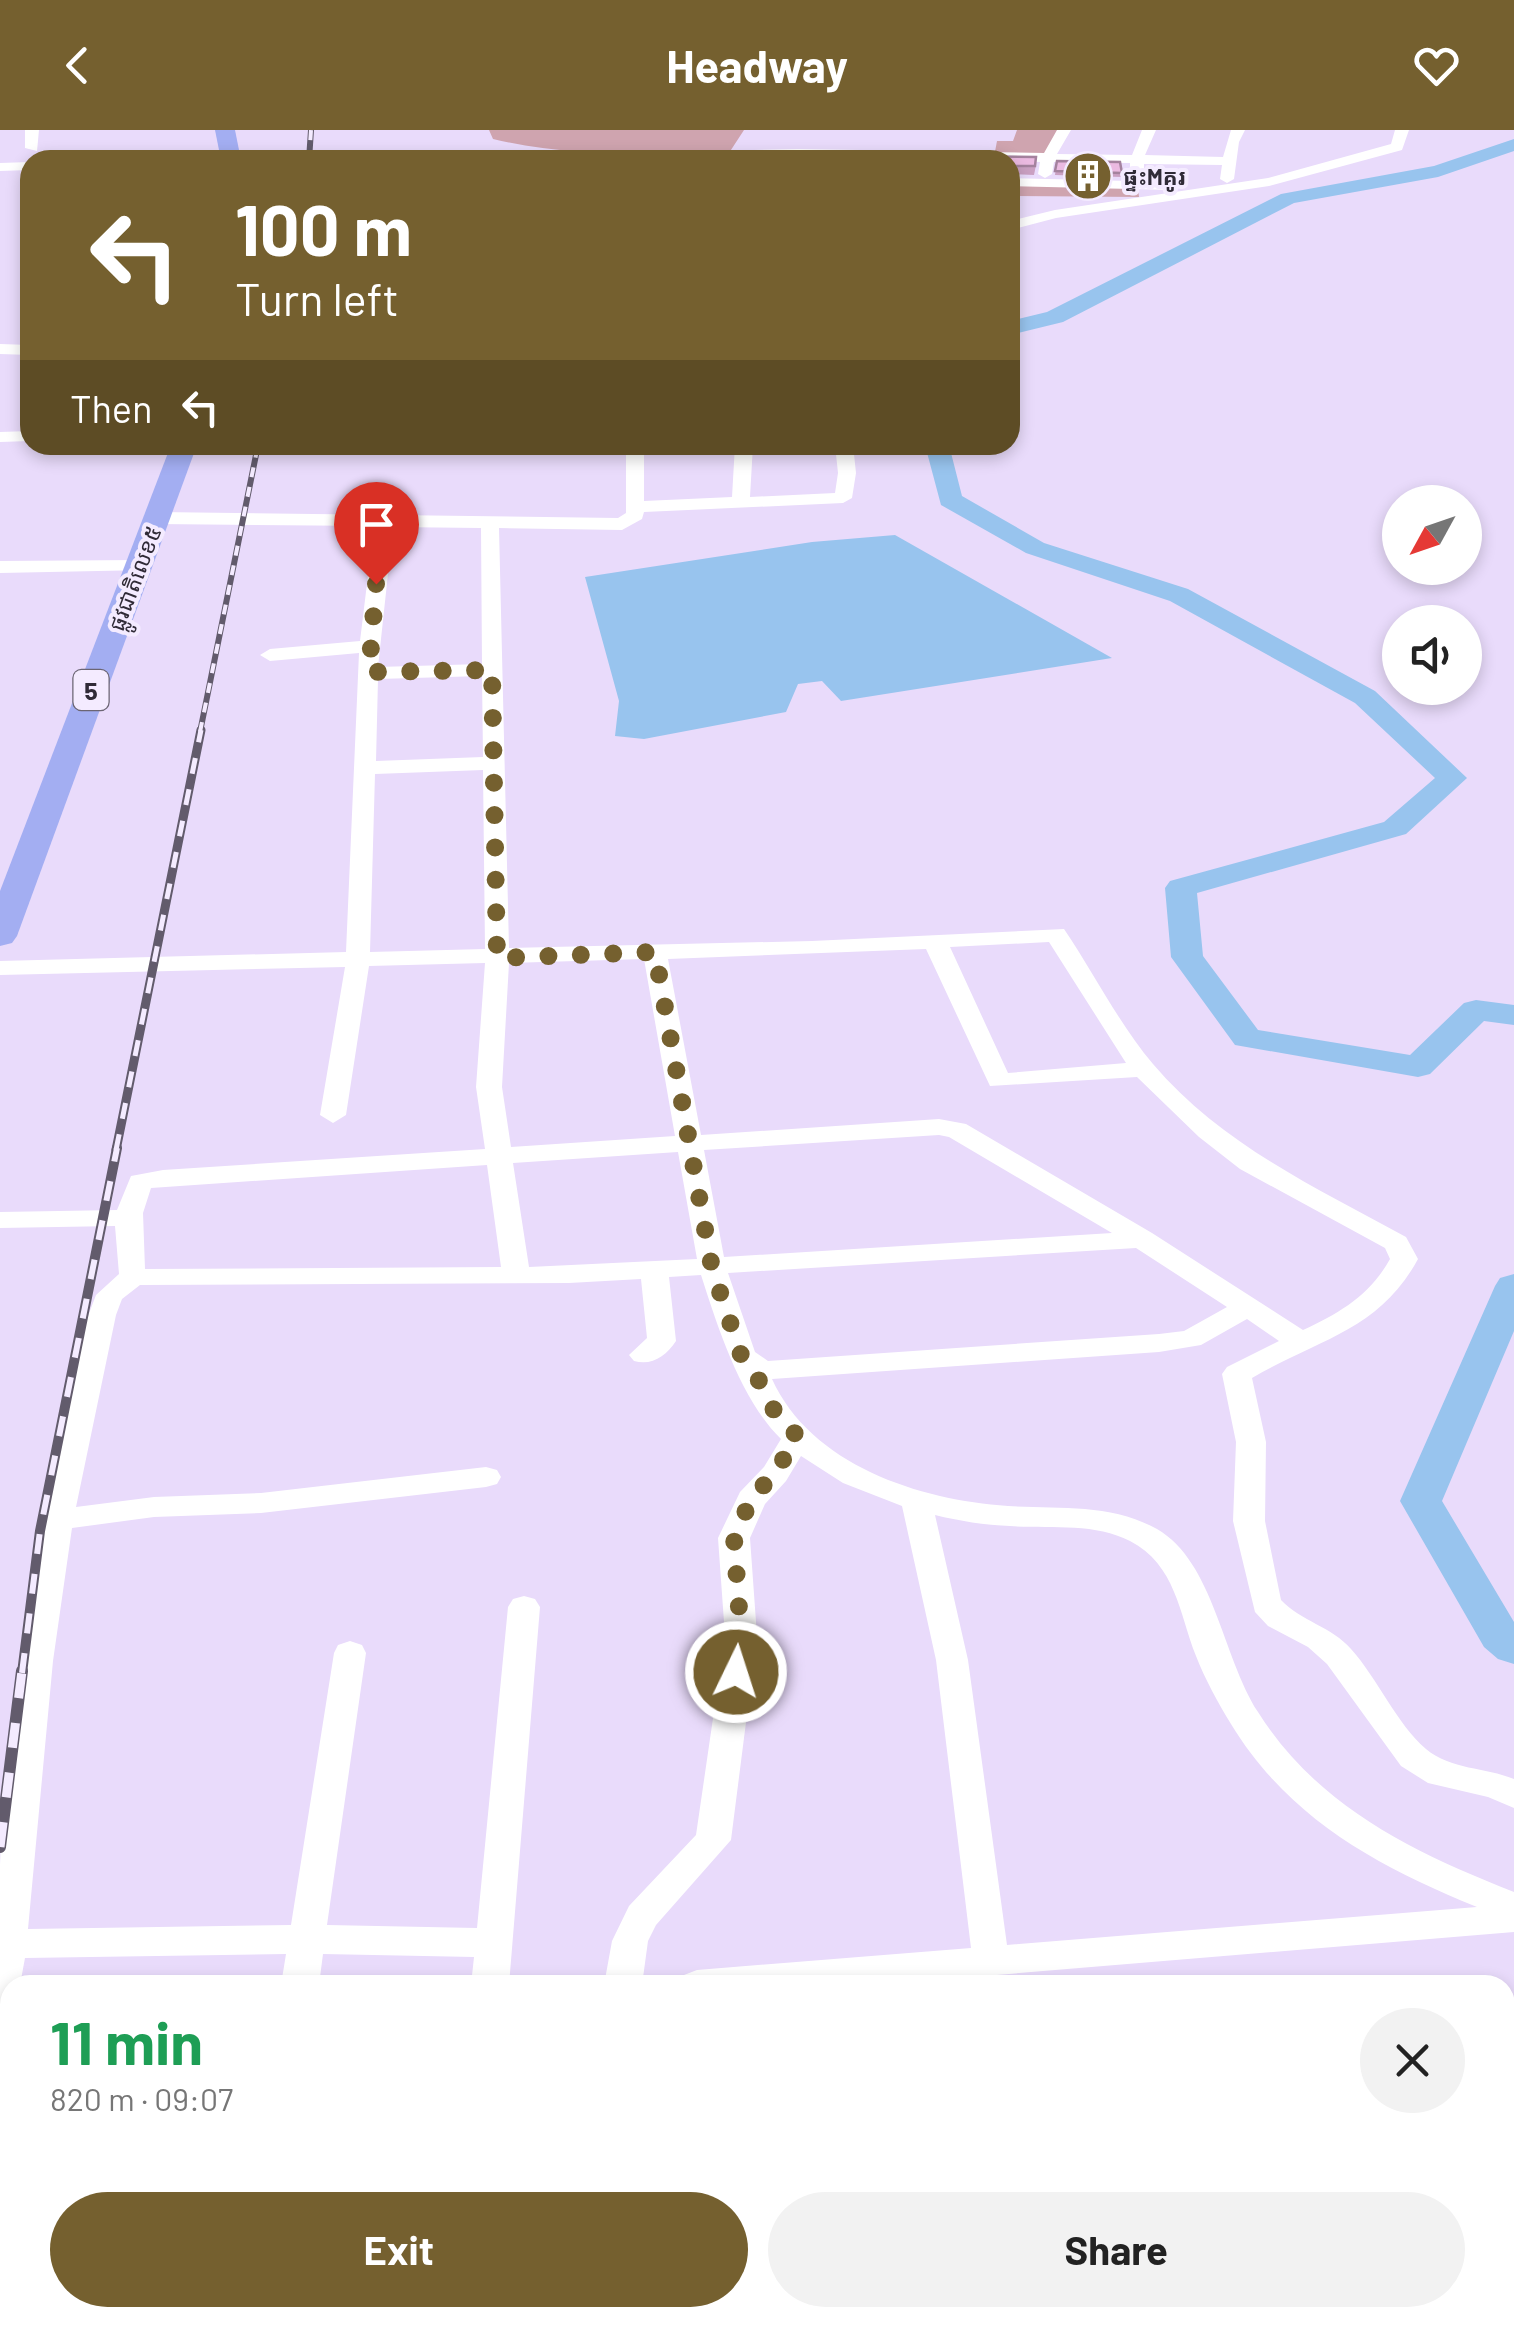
<!DOCTYPE html>
<html lang="en">
<head>
<meta charset="utf-8">
<style>
	body { margin:0; font-family:Barlow,"Noto Sans Khmer",sans-serif; background:#f2f2f2; color:#222; height:100vh; display:flex; flex-direction:column; font-size:38px; white-space:nowrap }
	* { box-sizing:border-box; margin:0 }
	p { font-size:32px; color:#767676 }
	.icon { flex:none; width:55px; height:55px; fill:none; stroke:currentColor; stroke-width:2; stroke-linecap:round; stroke-linejoin:round }
	.map { position:relative; flex:1; overflow:hidden }
	.drawer { position:absolute; left:0px; top:1845px; width:1515px; height:352px; display:flex; flex-direction:column; background:#fff; border-radius:30px 30px 0 0; box-shadow:0 5px 15px #0003 }
	.drawer>* { flex:none }
	.hud { position:absolute; left:20px; top:20px; width:1000px; height:305px; border-radius:30px; box-shadow:0 5px 15px #0003; background:#75602f; color:#fff; overflow:hidden }
	.needle { width:65px; rotate:230deg }
	.tools { position:absolute; left:1382px; top:355px; display:grid; gap:20px }
	.tools a { display:grid; place-items:center; width:100px; height:100px; border-radius:50%; background:#fff; box-shadow:0 5px 15px #0003; font-size:50px }
	.pin { position:absolute; display:grid; place-items:center; width:85px; height:85px; color:#fff; margin:-102px -42px; border-radius:50% 50% 50% 0; rotate:-45deg; box-shadow:0 0 10px #0007 }
	.pin .icon { rotate:45deg }
	.me { position:absolute; width:110px; margin:-55px; rotate:4deg; stroke-linejoin:round; filter:drop-shadow(0 0 8px #0008) }
	.turn { display:flex; align-items:center; gap:35px; height:210px; padding:0 50px; font-size:45px }
	.turn .icon { width:130px; height:130px; stroke-width:2.5 }
	.turn b { display:block; font-size:70px; line-height:85px }
	.then { display:flex; align-items:center; height:95px; padding:0 50px; background:#0003; gap:20px; font-size:38px }
	.round { display:grid; place-items:center; flex:none; width:105px; height:105px; border-radius:52px; background:#f2f2f2 }
	.summary { display:flex; align-items:center; justify-content:space-between; height:170px; padding:0 50px }
	h1 { font-size:60px; font-weight:700; line-height:75px; color:#1e9e55 }
	.cta { display:flex; gap:20px; margin-top:auto; padding:20px 50px }
	.cta a { flex:1; height:115px; border-radius:60px; background:#75602f; color:#fff; font-size:40px; font-weight:700; line-height:115px; text-align:center }
	.cta a+a { background:#f2f2f2; color:#222 }
	header { display:flex; justify-content:space-between; align-items:center; height:130px; padding:0 50px; background:#75602f; color:#fff; font-size:45px; font-weight:700 }
	.map>svg:first-child { display:block }
	.green { fill:#cfa4af }
	.water { fill:#98c4ee }
	.lines { fill:none; stroke-linecap:round; stroke-linejoin:round }
	.river { fill:#98c4ee; fill-rule:evenodd }
	.minor { fill:#fff; fill-rule:evenodd }
	.highway { fill:#a3aef2; fill-rule:evenodd }
	.rail-far3-casing { stroke:#625b6c; stroke-width:6 }
	.rail-far2-casing { stroke:#625b6c; stroke-width:9 }
	.rail-far1-casing { stroke:#625b6c; stroke-width:10 }
	.rail-casing { stroke:#625b6c; stroke-width:12 }
	.rail-far3 { stroke:#f4ebff; stroke-width:4; stroke-dasharray:10; stroke-linecap:butt }
	.rail-far2 { stroke:#f4ebff; stroke-width:5; stroke-dasharray:16; stroke-linecap:butt }
	.rail-far1 { stroke:#f4ebff; stroke-width:6; stroke-dasharray:20; stroke-linecap:butt }
	.rail { stroke:#f4ebff; stroke-width:9; stroke-dasharray:25; stroke-linecap:butt }
	.wall { fill:#caa0c2 }
	.building { fill:#ebbae1; stroke:#a4829e; stroke-width:2.5 }
	.route { stroke:#75602f; stroke-width:18; stroke-dasharray:0 32.4 }
	.labels { text-anchor:middle; dominant-baseline:central; stroke-width:8; stroke-linejoin:round; paint-order:stroke }
	.far-poi-label { font-size:22px; font-weight:bold; fill:#302b37; stroke:#f4ebff; text-anchor:start }
	.far-street-label { font-size:22px; fill:#302b37; stroke:#f4ebff }
	.shield { fill:#f4ebff; stroke:#6b6573; stroke-width:2.5 }
	.shield-label { font-size:25px; font-weight:bold; fill:#302b37 }
</style>
</head>
<body>
<header><svg class="icon" aria-label="back" viewBox="0 0 24 24"><path d="M15 5l-7 7 7 7"/></svg>Headway<svg class="icon" aria-label="heart" viewBox="0 0 24 24"><path d="M12 20l-8-8c-3-5 5-10 8-4 3-6 11-1 8 4z"/></svg></header>
<div class="map">
<svg width="1514" height="2197" viewBox="0 0 1514 2197">
	<rect width="100%" height="100%" fill="#e9dbfb"/>
	<g class="green">
		<path d="M 489,0 L 744,0 L 729,23 C 649,23 571,28 493,9 Z"/>
		<path d="M 1017,0 L 1059,0 L 1045,27 L 994,27 L 997,11 L 1013,11 Z"/>
		<path d="M 1010,55 L 1138,58 L 1139,67 L 1010,66 Z"/>
	</g>
	<path class="water" d="M 895,405 L 1112,528 L 841,571 L 822,551 L 798,554 L 786,582 L 644,609 L 615,606 L 619,571 L 585,447 L 812,412 Z"/>
	<g class="lines">
		<g class="river">
			<path d="M 1514,9 L 1514,21 L 1438,47 L 1294,73 L 1063,192 L 1010,205 L 1010,191 L 1047,182 L 1281,64 L 1434,36 Z"/>
			<path d="M 925,315 L 949,315 L 962,366 L 1044,413 L 1188,459 L 1375,561 L 1467,648 L 1406,704 L 1197,763 L 1203,826 L 1258,900 L 1410,925 L 1464,873 L 1476,870 L 1514,875 L 1514,895 L 1484,891 L 1430,944 L 1418,947 L 1235,915 L 1171,827 L 1165,758 L 1170,751 L 1384,692 L 1435,648 L 1355,573 L 1170,471 L 1026,423 L 941,375 Z"/>
			<path d="M 1514,1144 L 1514,1201 L 1442,1371 L 1514,1492 L 1514,1534 L 1498,1529 L 1484,1517 L 1400,1371 L 1495,1156 L 1500,1148 Z"/>
		</g>
		<g class="minor">
			<path d="M 25,0 L 39,0 L 37,21 L 25,18 Z"/>
			<path d="M 1057,0 L 1071,0 L 1057,24 L 1132,25 L 1142,0 L 1156,0 L 1145,25 L 1223,27 L 1231,0 L 1245,0 L 1239,12 L 1234,49 L 1227,53 L 1220,49 L 1222,35 L 1144,34 L 1144,44 L 1137,48 L 1130,44 L 1130,33 L 1054,32 L 1052,44 L 1045,48 L 1038,44 L 1040,32 L 1010,30 L 495,30 L 502,26 L 798,19 L 1044,23 Z"/>
			<path d="M 1395,0 L 1409,0 L 1402,20 L 1269,56 L 1056,88 L 1010,100 L 1010,91 L 1055,80 L 1268,48 L 1391,14 Z"/>
			<path d="M 230,23 L 237,27 L 235,30 L 159,30 L 166,26 Z"/>
			<path d="M 30,32 L 30,40 L 0,41 L 0,33 Z"/>
			<path d="M 1010,48 L 1173,52 L 1180,56 L 1173,60 L 1010,56 Z"/>
			<path d="M 0,214 L 30,215 L 30,225 L 0,224 Z"/>
			<path d="M 30,301 L 30,311 L 0,312 L 0,302 Z"/>
			<path d="M 626,315 L 644,315 L 644,371 L 732,367 L 735,315 L 753,315 L 750,367 L 835,363 L 838,343 L 835,315 L 853,315 L 856,343 L 852,368 L 843,373 L 644,382 L 642,389 L 622,400 L 499,398 L 509,818 L 812,811 L 1064,799 C 1094,843 1119,894 1153,934 C 1221,1014 1316,1058 1406,1107 L 1418,1129 C 1379,1201 1318,1209 1252,1248 L 1266,1312 L 1265,1391 L 1281,1470 C 1301,1491 1332,1497 1351,1519 C 1378,1549 1396,1593 1426,1619 C 1451,1640 1485,1637 1514,1649 L 1514,1678 L 1488,1667 L 1428,1653 L 1401,1636 L 1327,1534 L 1308,1517 L 1268,1496 L 1255,1482 L 1233,1391 L 1236,1312 L 1222,1244 L 1227,1237 L 1279,1211 L 1247,1189 L 1201,1215 L 1159,1222 L 772,1249 C 811,1335 919,1370 1008,1376 C 1058,1379 1111,1373 1157,1399 C 1214,1432 1222,1526 1258,1582 C 1318,1677 1413,1722 1514,1762 L 1514,1802 L 875,1855 L 678,1855 L 684,1845 L 697,1840 L 971,1818 L 936,1530 L 902,1376 L 843,1353 L 801,1326 L 786,1351 L 765,1374 L 750,1408 L 757,1506 L 731,1710 L 656,1795 L 648,1811 L 642,1855 L 604,1855 L 612,1811 L 629,1776 L 696,1705 L 725,1506 L 718,1408 L 740,1362 L 764,1337 L 781,1309 C 741,1270 718,1198 701,1145 L 669,1147 L 676,1211 C 666,1226 652,1236 634,1231 L 629,1225 L 647,1208 L 641,1149 L 569,1153 L 140,1155 L 122,1169 L 116,1185 L 76,1377 L 154,1367 L 261,1363 L 486,1337 L 497,1340 L 501,1347 L 497,1354 L 486,1357 L 261,1383 L 154,1387 L 72,1398 L 53,1531 L 28,1799 L 291,1795 L 334,1523 L 338,1515 L 350,1511 L 362,1515 L 366,1523 L 327,1795 L 477,1798 L 508,1477 L 513,1469 L 524,1466 L 535,1469 L 540,1477 L 509,1855 L 471,1855 L 474,1827 L 323,1824 L 319,1855 L 281,1855 L 286,1824 L 25,1828 L 20,1855 L 10,1855 L 10,1877 L 0,1880 C 0,1832 0,1783 0,1735 C 7,1552 44,1372 85,1194 L 96,1165 L 119,1144 L 115,1096 L 0,1098 L 0,1082 L 117,1080 L 131,1046 L 163,1040 L 485,1019 L 476,957 L 485,833 L 369,836 L 346,985 L 333,993 L 320,985 L 345,837 L 0,845 L 0,831 L 346,822 L 359,523 L 270,531 L 260,525 L 270,519 L 360,511 L 374,396 L 157,394 L 148,388 L 157,382 L 618,388 L 626,383 ZM 393,397 L 481,398 L 482,534 L 378,537 ZM 482,546 L 483,627 L 376,631 L 378,549 ZM 483,640 L 485,819 L 370,822 L 375,644 ZM 1049,812 L 1126,933 L 1008,943 L 950,817 ZM 926,819 L 990,956 L 1137,947 L 1199,1007 L 1240,1039 L 1385,1118 L 1390,1129 C 1370,1165 1340,1183 1303,1200 L 1152,1103 L 966,994 L 939,989 L 701,1005 L 668,829 ZM 644,829 L 675,1006 L 511,1017 L 502,957 L 509,833 ZM 939,1005 L 949,1007 L 1112,1103 L 724,1127 L 704,1020 ZM 678,1022 L 697,1129 L 529,1137 L 513,1033 ZM 487,1035 L 501,1137 L 145,1139 L 143,1083 L 151,1058 ZM 1136,1118 L 1227,1177 L 1184,1201 L 1159,1204 L 768,1231 L 755,1222 L 728,1143 ZM 935,1385 C 959,1391 985,1395 1010,1396 C 1050,1399 1094,1392 1130,1411 C 1176,1435 1179,1483 1196,1526 C 1205,1549 1218,1573 1231,1594 C 1289,1689 1377,1736 1477,1777 L 1007,1815 L 968,1530 Z"/>
			<path d="M 140,430 L 147,432 L 147,440 L 0,443 L 0,431 Z"/>
			<path d="M 231,2188 L 272,2188 L 270,2197 L 228,2197 Z"/>
			<path d="M 439,2188 L 479,2188 L 479,2197 L 437,2197 Z"/>
			<path d="M 567,2188 L 607,2188 L 608,2197 L 566,2197 Z"/>
		</g>
		<g class="highway">
			<path d="M 215,0 L 235,0 L 241,30 L 221,30 Z"/>
			<path d="M 171,315 L 197,315 L 17,806 L 12,813 L 0,816 L 0,761 Z"/>
		</g>
		<g class="rail-far3-casing">
			<g id="rail-far3">
				<path d="M 309,30 L 311,0"/>
				<path d="M 200,602 L 258,315"/>
			</g>
		</g>
		<g class="rail-far2-casing">
			<path id="rail-far2" d="M 116,1020 L 201,600"/>
		</g>
		<g class="rail-far1-casing">
			<path id="rail-far1" d="M 22,1543 L 40,1401 L 117,1018"/>
		</g>
		<g class="rail-casing">
			<path id="rail" d="M 0,1717 L 22,1541"/>
		</g>
		<use href="#rail-far3" class="rail-far3"/>
		<use href="#rail-far2" class="rail-far2"/>
		<use href="#rail-far1" class="rail-far1"/>
		<use href="#rail" class="rail"/>
	</g>
	<g class="wall">
		<path d="M 1010,30 L 1036,35 L 1034,45 L 1010,44 Z"/>
		<path d="M 1057,31 L 1122,43 L 1122,47 L 1055,45 Z"/>
	</g>
	<g class="building">
		<path d="M 863,25 L 1036,27 L 1035,36 L 1010,36 L 1010,30 L 862,30 Z"/>
		<path d="M 1057,31 L 1120,32 L 1122,43 L 1055,41 Z"/>
	</g>
	<g class="lines">
		<path class="route" d="M 376,454 L 369,542 L 492,540 L 497,828 L 655,822 L 712,1138 L 741,1225 L 752,1237 L 779,1290 L 798,1306 L 774,1344 L 751,1369 L 734,1408 L 741,1506 L 736,1542"/>
	</g>
	<defs>
		<g id="building-disc" transform="scale(2.5)"><circle r="9.5" fill="#75602f" stroke="#f4ebff"/><path d="M-4-6H4V6H1V3H-1V6H-4ZM-2.5-4.3h1.7v1.8h-1.7ZM.8-4.3h1.7v1.8H.8ZM-2.5-1h1.7V.8h-1.7ZM.8-1h1.7V.8H.8Z" fill="#fff"/></g>
	</defs>
	<g fill-rule="evenodd">
		<use href="#building-disc" x="1088" y="46"/>
	</g>
	<g class="labels">
		<g class="far-poi-label">
			<text x="1123" y="46">ផ្ទះMគូរ</text>
		</g>
		<g class="far-street-label">
			<text transform="translate(134 448) rotate(-69)">ផ្លូវជាតិលេខ៥</text>
		</g>
		<rect class="shield" x="73.5" y="540" width="35" height="40" rx="8"/>
		<g class="shield-label">
			<text x="91" y="560">5</text>
		</g>
	</g>
</svg>
<div class="tools">
<a><svg class="needle" viewBox="-14 -14 28 28"><path d="M0-13l5 13h-10z" fill="#e53935"/><path d="M0 13l5-13h-10z" fill="#767676"/></svg></a>
<a><svg class="icon" aria-label="sound" viewBox="0 0 24 24"><path d="M4 9h4l5-4v14l-5-4H4zM17 9q2 3 0 6"/></svg></a>
</div>
<div class="pin" style="left:376px;top:454px;background:#d93025"><svg class="icon" aria-label="arrive" viewBox="0 0 24 24"><path d="M6 21V4h12l-3 4 3 4H6"/></svg></div>
<svg class="me" style="left:736px;top:1542px" viewBox="-20 -20 40 40"><circle r="17" fill="#75602f" stroke="#fff" stroke-width="3"/><path d="M0-11L8 9 0 5-8 9z" fill="#fff"/></svg>
<div class="hud">
<div class="turn"><svg class="icon" aria-label="left" viewBox="0 0 24 24"><path d="M17 20v-9H6M10 6l-5 5 5 5"/></svg><div><b>100 m</b>Turn left</div></div>
<div class="then">Then<svg class="icon" aria-label="left" viewBox="0 0 24 24"><path d="M17 20v-9H6M10 6l-5 5 5 5"/></svg></div>
</div>
<section class="drawer">
<div class="summary"><div><h1>11 min</h1><p>820 m · 09:07</p></div><a class="round"><svg class="icon" aria-label="close" viewBox="0 0 24 24"><path d="M6 6l12 12M18 6L6 18"/></svg></a></div>
<div class="cta"><a>Exit</a><a>Share</a></div>
</section>
</div>
</body>
</html>
